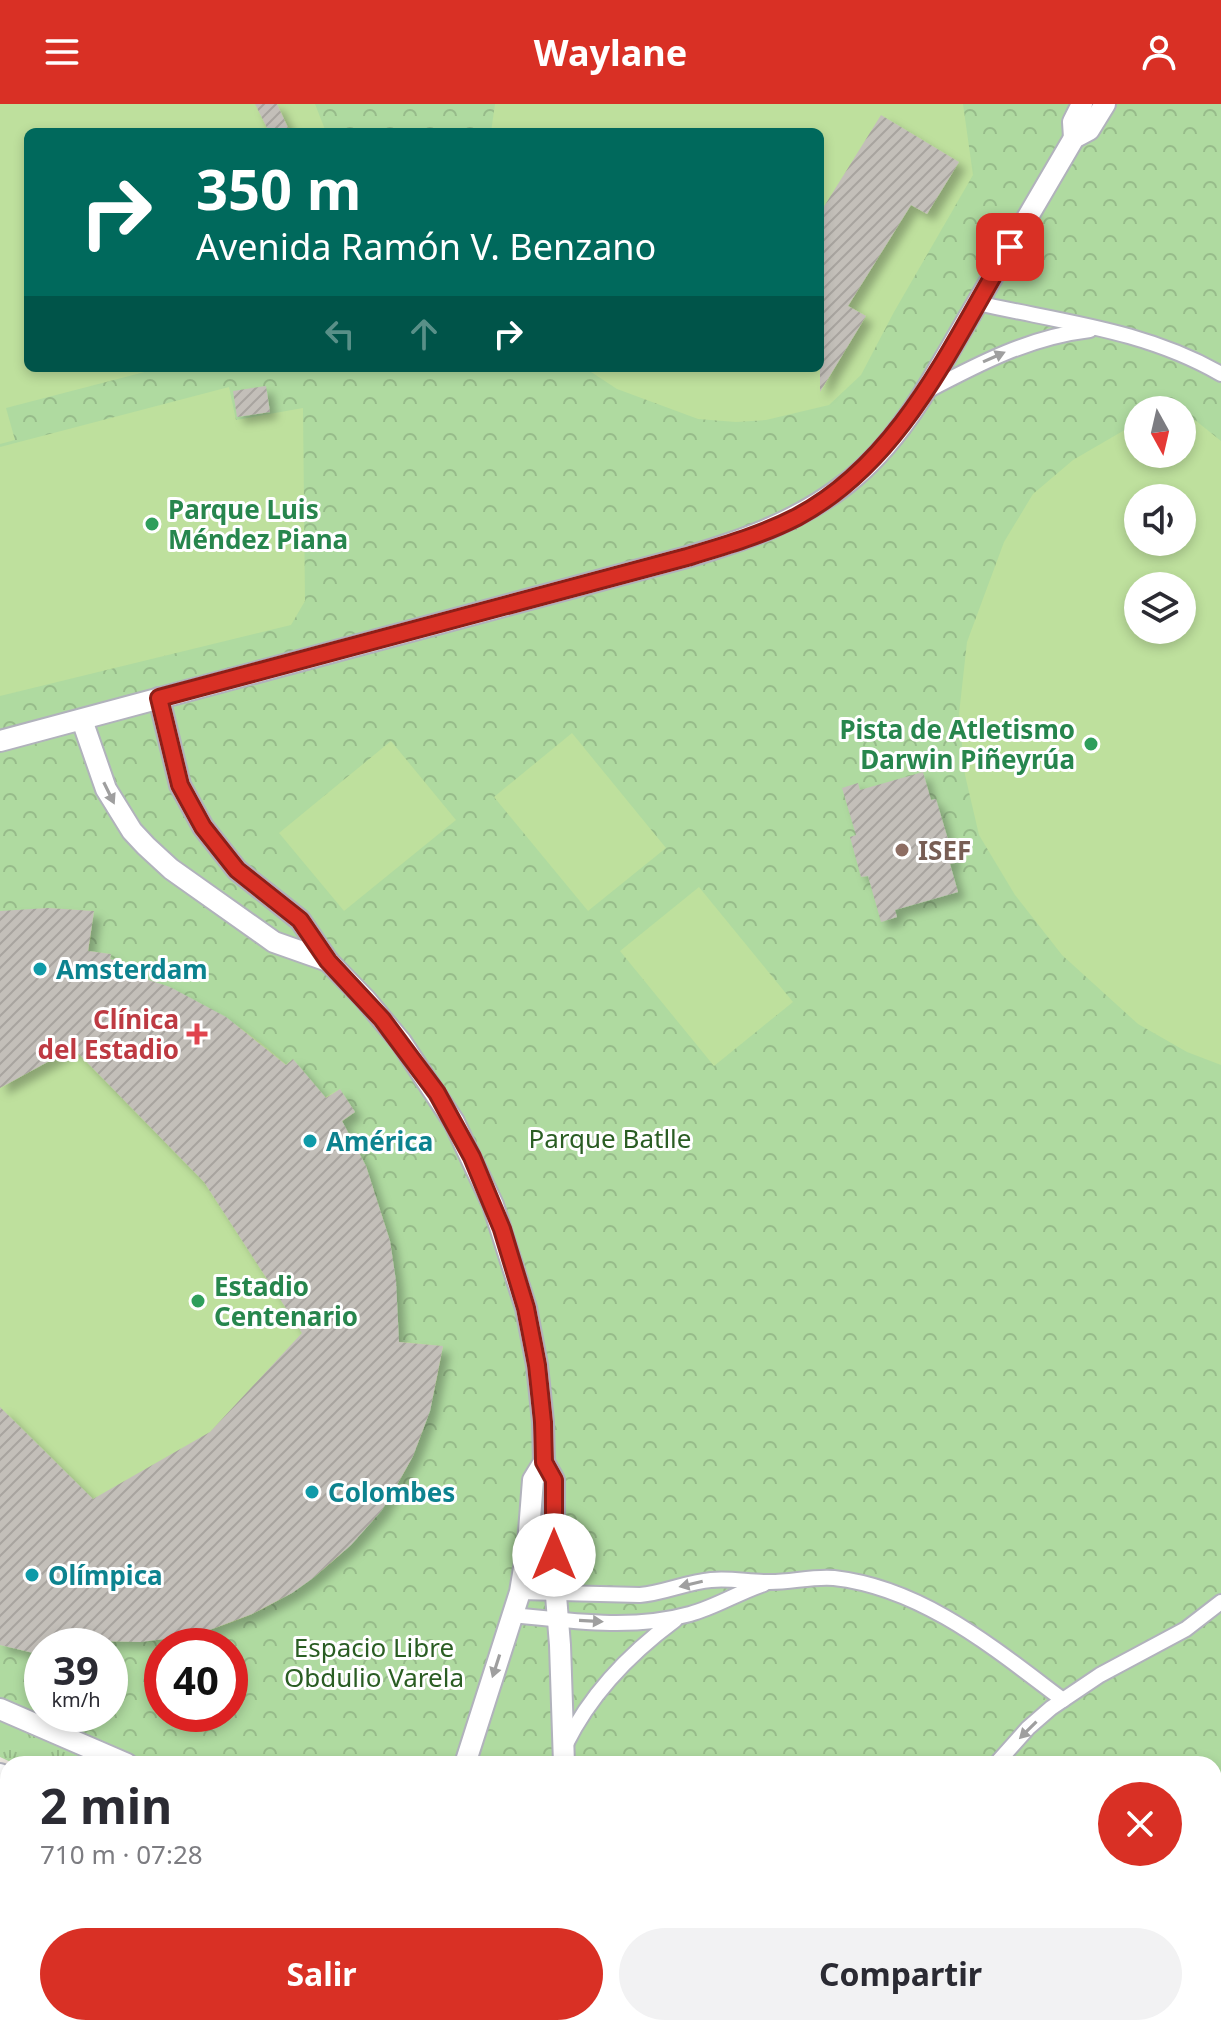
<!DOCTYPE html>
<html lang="es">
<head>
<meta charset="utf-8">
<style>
	body { margin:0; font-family:"Noto Sans",sans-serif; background:#f2f2f3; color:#2b2b33; height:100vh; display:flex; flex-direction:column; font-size:30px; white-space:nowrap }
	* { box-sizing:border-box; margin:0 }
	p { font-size:26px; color:#7c7c81 }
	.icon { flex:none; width:44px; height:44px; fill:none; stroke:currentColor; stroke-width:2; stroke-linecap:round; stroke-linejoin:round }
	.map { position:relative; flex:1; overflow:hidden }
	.details { position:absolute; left:0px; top:1652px; width:1222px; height:280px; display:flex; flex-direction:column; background:#fff; border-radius:24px 24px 0 0; box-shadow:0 4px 12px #0003 }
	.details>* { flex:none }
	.banner { position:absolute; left:24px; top:24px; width:800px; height:244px; border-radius:12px; box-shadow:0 4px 12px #0003; background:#00695c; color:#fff; overflow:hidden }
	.needle { width:52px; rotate:172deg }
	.fabs { position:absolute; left:1124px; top:292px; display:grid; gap:16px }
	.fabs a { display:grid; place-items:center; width:72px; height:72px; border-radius:50%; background:#fff; box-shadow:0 4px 12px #0003; font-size:40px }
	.speed { position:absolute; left:24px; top:1524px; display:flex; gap:16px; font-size:40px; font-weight:700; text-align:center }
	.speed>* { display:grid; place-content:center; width:104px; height:104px; border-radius:50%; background:#fff; box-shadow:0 4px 12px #0003; line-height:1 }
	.speed small { font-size:20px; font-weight:400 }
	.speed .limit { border:12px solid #d22; background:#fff; color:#111 }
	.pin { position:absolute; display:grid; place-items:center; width:68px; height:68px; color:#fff; margin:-34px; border-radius:16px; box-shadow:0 4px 12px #0006 }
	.me { position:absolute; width:88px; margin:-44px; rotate:0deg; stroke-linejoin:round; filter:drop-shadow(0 0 6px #0008) }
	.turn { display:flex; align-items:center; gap:28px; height:168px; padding:0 40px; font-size:36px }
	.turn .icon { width:104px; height:104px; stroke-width:2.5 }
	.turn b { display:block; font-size:56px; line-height:68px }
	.lanes { display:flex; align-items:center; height:76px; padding:0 40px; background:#0003; justify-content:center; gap:40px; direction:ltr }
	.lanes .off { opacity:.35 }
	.round { display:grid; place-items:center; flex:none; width:84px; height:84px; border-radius:42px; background:#f2f2f3 }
	.head { display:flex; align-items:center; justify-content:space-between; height:136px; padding:0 40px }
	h1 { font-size:48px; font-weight:700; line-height:60px }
	.cta { display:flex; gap:16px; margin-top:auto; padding:16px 40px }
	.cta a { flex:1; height:92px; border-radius:48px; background:#d93025; color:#fff; font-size:32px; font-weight:700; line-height:92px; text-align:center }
	.cta a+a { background:#f2f2f3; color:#2b2b33 }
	header { display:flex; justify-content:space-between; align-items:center; height:104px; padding:0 40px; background:#d93025; color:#fff; font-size:36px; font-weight:700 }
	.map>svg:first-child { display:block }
	.grass { fill:url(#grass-tufts) }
	.park { fill:url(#park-crowns); fill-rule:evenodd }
	.pitch { fill:#bee09d; fill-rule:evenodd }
	.building { fill:url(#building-hatch); filter:url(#shadow) }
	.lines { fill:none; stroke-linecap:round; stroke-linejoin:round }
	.street-casing { stroke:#b1b2bc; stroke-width:18 }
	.secondary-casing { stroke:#b1b2bc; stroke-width:24 }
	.primary-casing { stroke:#c3c3c3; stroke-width:26 }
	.street { stroke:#fff; stroke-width:14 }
	.secondary { stroke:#fff; stroke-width:20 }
	.primary { stroke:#dfcd6d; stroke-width:22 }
	.oneway { fill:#9f9f9f }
	.route-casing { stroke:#8d1f18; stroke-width:20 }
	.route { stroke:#d93025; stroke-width:14 }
	.leisure-dot { fill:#2e9e5b; stroke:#fff; stroke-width:3 }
	.education-dot { fill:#8d6e63; stroke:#fff; stroke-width:3 }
	.culture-dot { fill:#0f9aa8; stroke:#fff; stroke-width:3 }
	.health-dot { fill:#e0444e; stroke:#fff; stroke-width:3 }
	.labels { text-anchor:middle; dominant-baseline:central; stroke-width:6; stroke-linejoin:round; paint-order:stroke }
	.leisure-label { font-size:26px; font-weight:bold; fill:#27864d; stroke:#fff; text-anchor:start }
	.education-label { font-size:26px; font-weight:bold; fill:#785e54; stroke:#fff; text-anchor:start }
	.culture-label { font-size:26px; font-weight:bold; fill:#0d838f; stroke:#fff; text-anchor:start }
	.health-label { font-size:26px; font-weight:bold; fill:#be3a42; stroke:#fff; text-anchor:end }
	.park-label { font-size:26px; fill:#2a5d23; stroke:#fff }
</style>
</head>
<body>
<header><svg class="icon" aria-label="menu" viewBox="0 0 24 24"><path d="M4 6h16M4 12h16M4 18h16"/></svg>Waylane<svg class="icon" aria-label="person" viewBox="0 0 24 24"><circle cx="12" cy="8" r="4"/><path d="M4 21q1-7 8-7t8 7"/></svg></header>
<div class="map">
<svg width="1221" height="1932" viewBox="0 0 1221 1932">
	<defs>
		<pattern id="grass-tufts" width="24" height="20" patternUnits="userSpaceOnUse" patternTransform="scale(2)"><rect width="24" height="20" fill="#afdaa0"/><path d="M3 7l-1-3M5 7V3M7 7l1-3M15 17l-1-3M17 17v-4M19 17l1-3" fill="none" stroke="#97bb8a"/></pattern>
		<pattern id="park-crowns" width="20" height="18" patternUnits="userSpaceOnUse" patternTransform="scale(2)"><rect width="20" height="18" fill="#afdaa0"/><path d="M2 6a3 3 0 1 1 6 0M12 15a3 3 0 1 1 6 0" fill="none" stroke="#97bb8a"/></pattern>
		<pattern id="building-hatch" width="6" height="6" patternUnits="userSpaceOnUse" patternTransform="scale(2)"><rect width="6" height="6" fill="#c3bfb9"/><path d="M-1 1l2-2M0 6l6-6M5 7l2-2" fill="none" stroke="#a8a49f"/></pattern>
		<filter id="shadow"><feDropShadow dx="7" dy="7" stdDeviation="4" flood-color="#0004"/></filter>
	</defs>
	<rect width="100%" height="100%" fill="#eae5dd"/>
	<path class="grass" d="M 0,1617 L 98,1660 L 15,1660 L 0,1653 Z"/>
	<g class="park">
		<path d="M 0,0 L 1221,0 L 1221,1879 L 1214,1882 L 1214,1660 L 127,1660 L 0,1605 ZM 28,28 L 820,28 L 820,264 L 28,264 ZM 1138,306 L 1182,306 L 1182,350 L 1138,350 ZM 1138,394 L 1182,394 L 1182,438 L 1138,438 ZM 1138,482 L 1182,482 L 1182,526 L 1138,526 ZM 42,1542 L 110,1542 L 110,1610 L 42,1610 ZM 162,1542 L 230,1542 L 230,1610 L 162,1610 Z"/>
		<path d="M 731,1924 L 1120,1924 L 1102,1932 L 749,1932 Z"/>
	</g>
	<g class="pitch">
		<path d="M 0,0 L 315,0 L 326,28 L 28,28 L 28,264 L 160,264 L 6,304 L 15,336 L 0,340 Z"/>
		<path d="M 495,0 L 963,0 L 973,71 L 894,208 L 861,271 L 829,301 L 766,316 L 736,318 L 698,315 L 617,285 L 585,264 L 820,264 L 820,28 L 491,28 Z"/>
		<path d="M 229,283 L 236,316 L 303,304 L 305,497 L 291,521 L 0,592 L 0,343 Z"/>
		<path d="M 1195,316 L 1221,337 L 1221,961 L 1187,948 L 1138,920 L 1062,851 L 1015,791 L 979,731 L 965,671 L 959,610 L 967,538 L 1004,438 L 1033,390 L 1073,356 L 1128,324 L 1138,323 L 1138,350 L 1182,350 L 1182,318 ZM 1182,394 L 1182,438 L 1138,438 L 1138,394 ZM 1138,482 L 1182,482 L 1182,526 L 1138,526 Z"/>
		<path d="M 572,629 L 666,744 L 588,807 L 494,693 Z"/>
		<path d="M 391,637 L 456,716 L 344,807 L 279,729 Z"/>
		<path d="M 699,783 L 793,898 L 714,962 L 620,847 Z"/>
		<path d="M 48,804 L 94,807 L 89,847 L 111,850 L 110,856 L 137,863 L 135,871 C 192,891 241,919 286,960 L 293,955 L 325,993 L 340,985 L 355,1008 L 342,1018 L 366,1062 L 390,1137 L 395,1237 L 443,1242 C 437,1280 429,1318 412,1353 C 370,1443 282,1513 185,1532 C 148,1539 112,1538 75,1537 L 76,1531 L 52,1526 L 48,1542 L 42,1542 L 42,1551 L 0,1541 L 0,808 Z"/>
	</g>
	<g class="building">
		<path d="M 255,0 L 277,0 L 290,28 L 269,28 Z"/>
		<path d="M 881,11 L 959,58 L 927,110 L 911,101 L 848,202 L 866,212 L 820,288 L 820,109 Z"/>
		<path d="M 266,282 L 270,308 L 237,313 L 233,287 Z"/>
		<path d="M 923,668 L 931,696 L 936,695 L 955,759 L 950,760 L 958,788 L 895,806 L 897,813 L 881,818 L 868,772 L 861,773 L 850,733 L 856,731 L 842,684 L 858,679 L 860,686 Z"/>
		<path d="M 48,804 L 94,807 L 88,847 L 111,850 L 110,855 L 137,863 L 134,871 L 170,883 L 226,913 L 286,961 L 293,955 L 326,994 L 340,985 L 355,1008 L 342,1017 L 366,1062 L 390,1137 L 396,1177 L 399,1238 L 443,1242 L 430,1307 L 413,1352 L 398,1379 L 382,1406 L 351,1441 L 313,1474 L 292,1489 L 252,1510 L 212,1525 L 186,1532 L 141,1538 L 50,1536 L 48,1542 L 42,1542 L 42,1551 L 0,1541 L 0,1303 L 93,1395 L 210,1328 L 302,1229 L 204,1078 L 73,944 L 0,984 L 0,807 Z"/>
	</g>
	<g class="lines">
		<g class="street-casing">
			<g id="street">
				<path d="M 977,199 C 1061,218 1145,226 1221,270"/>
				<path d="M 927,287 C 980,259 1030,233 1090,226"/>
				<path d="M 520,1488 L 640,1491 C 664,1489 687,1478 711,1476 C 730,1474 748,1478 766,1478 C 789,1479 811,1472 834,1474 C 923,1484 995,1545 1063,1596"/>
				<path d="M 513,1511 C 571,1517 633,1526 690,1510 C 716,1503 739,1488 764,1480"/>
				<path d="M 566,1640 C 591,1589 629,1550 675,1516"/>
				<path d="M 996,1660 L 1028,1624 L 1051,1604 L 1100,1571 L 1186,1525 L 1221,1498"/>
			</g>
		</g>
		<g class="secondary-casing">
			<g id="secondary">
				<path d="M 1074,34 L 1073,18 L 1082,0"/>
				<path d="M 159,594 L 180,681 L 203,723 L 237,766 L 300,816 L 328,857 L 365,895 L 401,938 L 454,1018 L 493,1101 L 526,1204 L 537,1261 L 543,1318 L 544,1358 L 554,1376 L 554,1467 L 560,1541 L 564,1660"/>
				<path d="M 82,616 L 106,685 L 132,727 L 146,742 L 171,765 L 274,838 L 328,857"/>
				<path d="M 0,637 L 687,453 C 745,436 799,417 847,379 C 903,335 936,269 972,208 C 1006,150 1040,92 1074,34 L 1089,26 L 1105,0"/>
				<path d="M 0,1605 L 127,1660"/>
				<path d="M 465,1660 L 520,1488 L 528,1440 L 533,1376 L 544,1358"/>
				<path d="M 0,1670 L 8,1673"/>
				<path d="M 1214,1882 L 1221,1879"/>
				<path d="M 588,1924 L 605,1932"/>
				<path d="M 731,1924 L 749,1932"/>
				<path d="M 1102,1932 L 1120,1924"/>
			</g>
		</g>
		<g class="primary-casing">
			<g id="primary">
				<path d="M 1214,1908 L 1221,1905"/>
				<path d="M 1161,1932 L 1179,1924"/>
			</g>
		</g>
		<use href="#street" class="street"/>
		<use href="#secondary" class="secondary"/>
		<use href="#primary" class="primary"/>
	</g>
	<defs><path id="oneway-solid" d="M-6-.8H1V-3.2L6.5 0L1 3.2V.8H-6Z" transform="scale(2)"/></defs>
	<g class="oneway">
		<use href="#oneway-solid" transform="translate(994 253) rotate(-24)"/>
		<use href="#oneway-solid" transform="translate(109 689) rotate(64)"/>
		<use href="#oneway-solid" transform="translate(691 1480) rotate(167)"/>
		<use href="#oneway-solid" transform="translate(591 1517) rotate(3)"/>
		<use href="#oneway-solid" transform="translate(496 1562) rotate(108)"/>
		<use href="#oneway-solid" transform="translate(1028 1626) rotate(135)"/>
	</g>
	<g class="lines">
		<g class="route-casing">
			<path id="route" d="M 554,1451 L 554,1376 L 544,1358 L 543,1318 L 537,1261 L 526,1204 L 502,1125 L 472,1053 L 437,989 L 382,915 L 328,857 L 300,816 L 237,766 L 203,723 L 180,681 L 159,594 L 687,453 C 724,442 762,431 797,413 C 902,357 951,241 1010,143"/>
		</g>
		<use href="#route" class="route"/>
	</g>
	<g class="leisure-dot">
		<circle cx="152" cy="420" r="8"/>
		<circle cx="1091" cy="640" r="8"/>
		<circle cx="198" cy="1197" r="8"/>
	</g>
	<circle class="education-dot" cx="902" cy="746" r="8"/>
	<g class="culture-dot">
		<circle cx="40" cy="865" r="8"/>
		<circle cx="310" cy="1037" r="8"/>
		<circle cx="312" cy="1388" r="8"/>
		<circle cx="32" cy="1471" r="8"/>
	</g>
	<path class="health-dot" d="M193 918h8v8h8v8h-8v8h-8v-8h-8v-8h8z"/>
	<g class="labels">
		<g class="leisure-label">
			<text x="168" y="405">Parque Luis<tspan x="168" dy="30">Méndez Piana</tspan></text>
			<text x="1075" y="625" text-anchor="end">Pista de Atletismo<tspan x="1075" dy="30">Darwin Piñeyrúa</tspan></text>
			<text x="214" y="1182">Estadio<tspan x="214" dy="30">Centenario</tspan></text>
		</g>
		<g class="education-label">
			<text x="918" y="746">ISEF</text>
		</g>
		<g class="culture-label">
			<text x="56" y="865">Amsterdam</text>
			<text x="326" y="1037">América</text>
			<text x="328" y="1388">Colombes</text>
			<text x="48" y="1471">Olímpica</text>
		</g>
		<g class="health-label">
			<text x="179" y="915">Clínica<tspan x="179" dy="30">del Estadio</tspan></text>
		</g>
		<g class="park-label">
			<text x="610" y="1034">Parque Batlle</text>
			<text x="374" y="1543">Espacio Libre<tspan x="374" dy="30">Obdulio Varela</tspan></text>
		</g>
	</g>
</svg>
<div class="fabs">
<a><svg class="needle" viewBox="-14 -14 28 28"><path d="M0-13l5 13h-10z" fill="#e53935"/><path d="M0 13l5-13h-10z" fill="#7c7c81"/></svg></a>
<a><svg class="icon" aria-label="sound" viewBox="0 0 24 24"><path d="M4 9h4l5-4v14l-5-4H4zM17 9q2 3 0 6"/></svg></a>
<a><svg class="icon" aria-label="layers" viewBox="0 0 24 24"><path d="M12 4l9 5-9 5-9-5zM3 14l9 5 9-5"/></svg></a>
</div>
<div class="speed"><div>39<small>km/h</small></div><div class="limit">40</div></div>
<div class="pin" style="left:1010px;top:143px;background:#d93025"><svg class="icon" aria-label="arrive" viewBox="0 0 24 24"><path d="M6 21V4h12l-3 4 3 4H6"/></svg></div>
<svg class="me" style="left:554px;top:1451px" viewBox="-20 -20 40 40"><circle r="19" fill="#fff"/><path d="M0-13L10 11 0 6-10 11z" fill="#d93025"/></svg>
<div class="banner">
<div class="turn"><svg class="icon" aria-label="right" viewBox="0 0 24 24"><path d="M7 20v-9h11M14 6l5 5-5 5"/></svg><div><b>350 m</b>Avenida Ramón V. Benzano</div></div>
<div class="lanes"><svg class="icon off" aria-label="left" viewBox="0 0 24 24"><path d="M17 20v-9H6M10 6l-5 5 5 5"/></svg><svg class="icon off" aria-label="ahead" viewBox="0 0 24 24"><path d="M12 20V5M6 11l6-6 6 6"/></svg><svg class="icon" aria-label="right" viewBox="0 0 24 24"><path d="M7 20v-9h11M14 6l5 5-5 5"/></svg></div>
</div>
<section class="details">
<div class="head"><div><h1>2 min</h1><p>710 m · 07:28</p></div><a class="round" style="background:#d93025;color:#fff"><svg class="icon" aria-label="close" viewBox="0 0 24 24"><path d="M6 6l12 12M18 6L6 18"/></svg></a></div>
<div class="cta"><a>Salir</a><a>Compartir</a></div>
</section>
</div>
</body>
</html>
